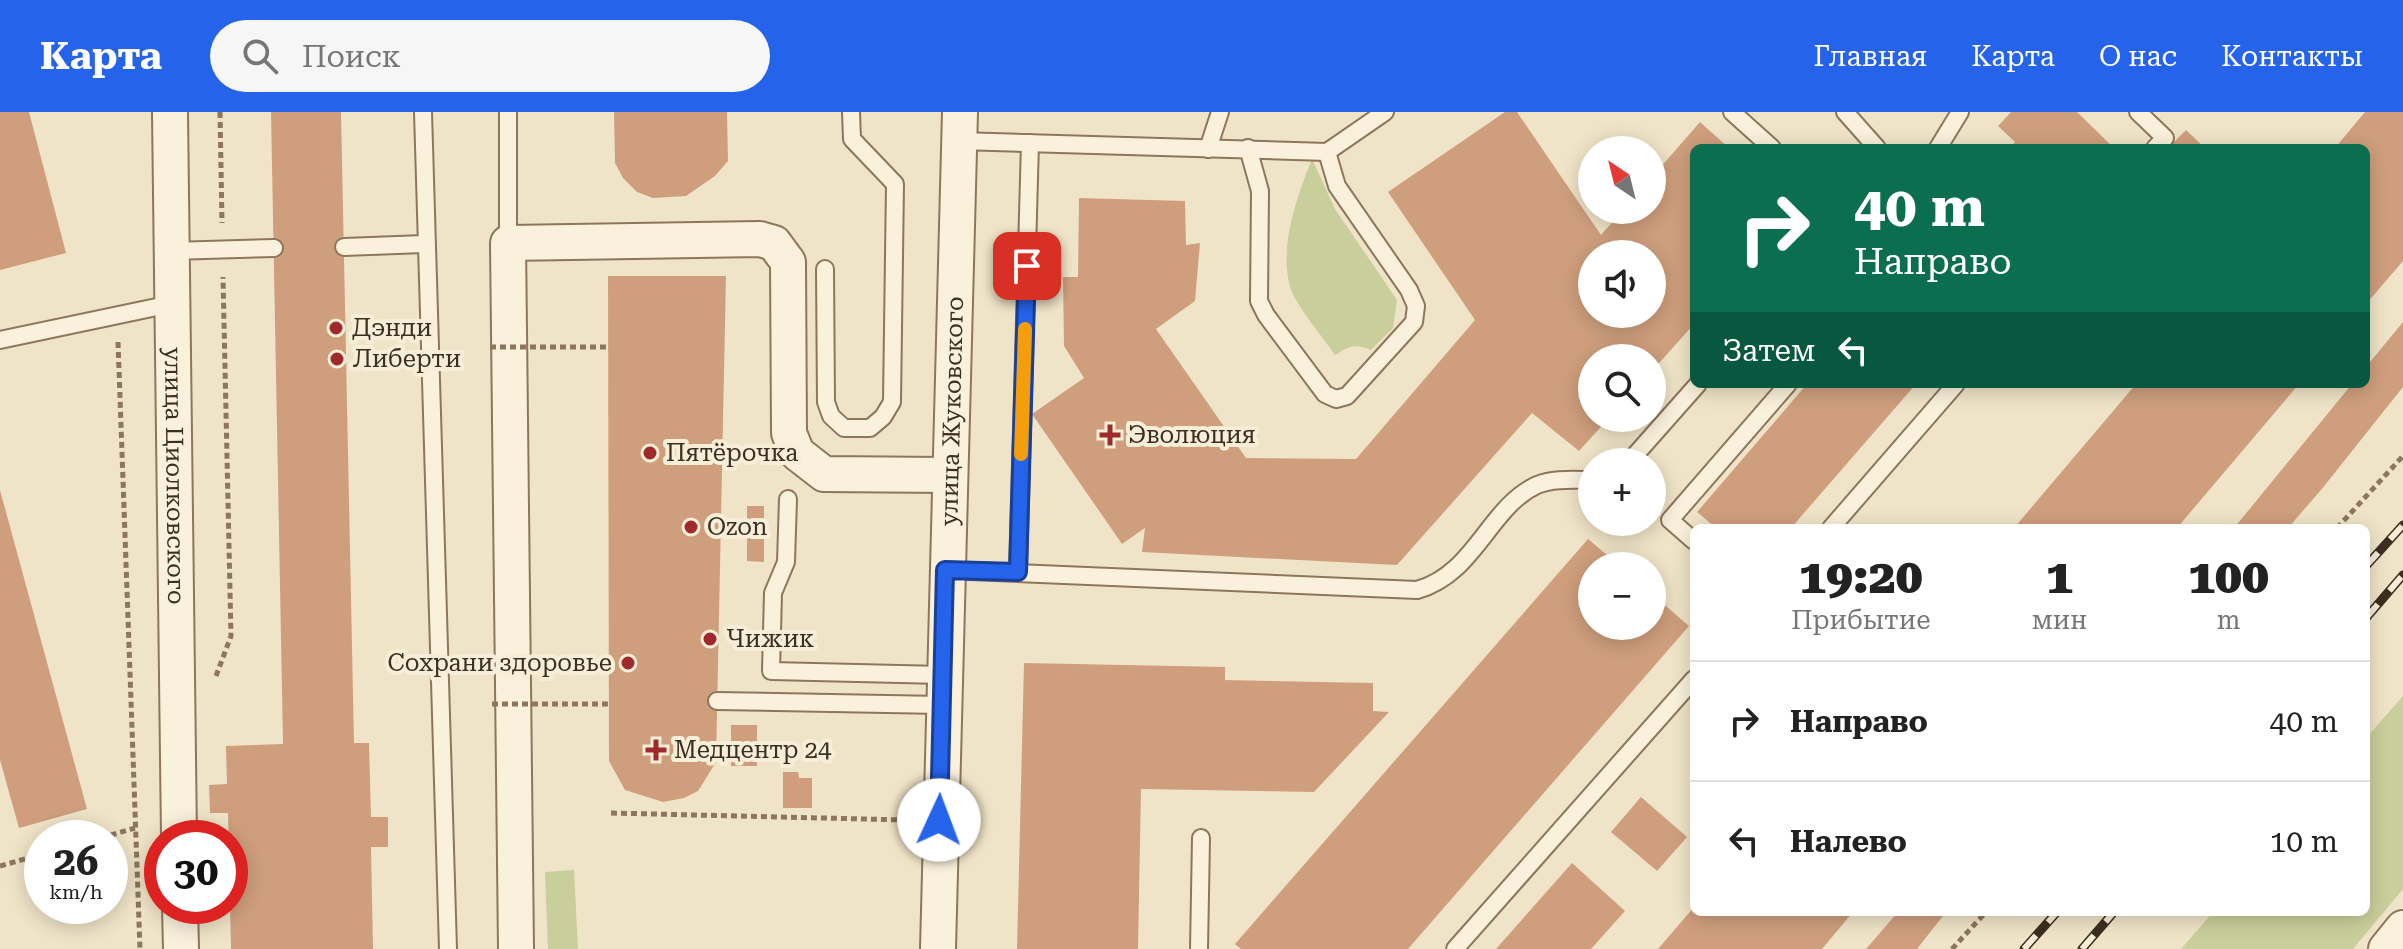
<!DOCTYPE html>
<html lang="ru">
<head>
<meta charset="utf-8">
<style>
	body { margin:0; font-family:"Roboto Serif",serif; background:#f6f6f6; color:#222; height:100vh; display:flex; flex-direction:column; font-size:30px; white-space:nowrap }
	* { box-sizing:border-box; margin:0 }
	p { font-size:26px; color:#767676 }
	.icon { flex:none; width:44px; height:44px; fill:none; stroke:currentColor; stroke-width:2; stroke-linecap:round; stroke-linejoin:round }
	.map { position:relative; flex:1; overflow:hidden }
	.side { position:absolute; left:1690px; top:412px; width:680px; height:392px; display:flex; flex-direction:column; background:#fff; border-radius:12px; box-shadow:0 4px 20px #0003 }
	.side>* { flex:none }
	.banner { position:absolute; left:1690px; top:32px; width:680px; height:244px; border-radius:12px; box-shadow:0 4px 20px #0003; background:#0b6e4f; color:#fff; overflow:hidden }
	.needle { width:52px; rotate:325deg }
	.tools { position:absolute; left:1578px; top:24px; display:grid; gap:16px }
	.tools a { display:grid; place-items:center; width:88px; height:88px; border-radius:50%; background:#fff; box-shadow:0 4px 20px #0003; font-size:40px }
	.speed { position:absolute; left:24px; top:708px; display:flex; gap:16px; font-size:40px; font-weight:700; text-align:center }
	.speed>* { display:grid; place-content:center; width:104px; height:104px; border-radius:50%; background:#fff; box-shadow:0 4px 20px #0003; line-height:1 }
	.speed small { font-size:20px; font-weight:400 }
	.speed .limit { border:12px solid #d22; background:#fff; color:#111 }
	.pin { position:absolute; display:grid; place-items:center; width:68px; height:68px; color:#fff; margin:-34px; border-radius:16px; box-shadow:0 4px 12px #0006 }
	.me { position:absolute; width:88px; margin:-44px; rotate:2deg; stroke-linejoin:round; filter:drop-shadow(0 0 6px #0008) }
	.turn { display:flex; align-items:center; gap:28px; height:168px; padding:0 32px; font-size:36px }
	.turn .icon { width:104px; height:104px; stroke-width:2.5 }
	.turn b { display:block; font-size:56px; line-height:68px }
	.then { display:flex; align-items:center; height:76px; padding:0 32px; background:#0003; gap:16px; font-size:30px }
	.eta { display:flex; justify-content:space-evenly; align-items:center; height:136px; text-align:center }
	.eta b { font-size:48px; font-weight:800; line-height:56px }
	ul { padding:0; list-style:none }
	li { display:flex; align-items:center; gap:24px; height:120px; padding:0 32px; border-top:2px solid #e0e0e0 }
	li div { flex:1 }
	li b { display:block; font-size:30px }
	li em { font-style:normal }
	header { display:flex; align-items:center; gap:48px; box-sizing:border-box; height:112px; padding:0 40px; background:#2563eb; color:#fff }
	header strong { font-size:38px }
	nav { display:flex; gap:44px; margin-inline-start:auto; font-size:28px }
	.search { width:560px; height:72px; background:#f6f6f6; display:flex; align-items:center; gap:20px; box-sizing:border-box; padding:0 28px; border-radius:44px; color:#767676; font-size:30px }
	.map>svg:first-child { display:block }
	.green { fill:#c9cf9b }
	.building { fill:#cf9f7d; fill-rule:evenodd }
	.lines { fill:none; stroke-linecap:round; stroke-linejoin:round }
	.service-casing { stroke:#8d765c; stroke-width:20 }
	.minor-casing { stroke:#8d765c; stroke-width:38 }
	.path { stroke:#8d765c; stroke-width:5; stroke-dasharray:6 4; stroke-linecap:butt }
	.service { stroke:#faf1dc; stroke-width:16 }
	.minor { stroke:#faf1dc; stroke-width:34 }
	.rail-casing { stroke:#3d2e20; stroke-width:9 }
	.rail { stroke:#f7eed8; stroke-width:6; stroke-dasharray:18; stroke-linecap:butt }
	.path-bridge { stroke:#8d765c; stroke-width:5; stroke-dasharray:6 4; stroke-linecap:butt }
	.route-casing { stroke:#184099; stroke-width:20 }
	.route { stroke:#2563eb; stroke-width:14 }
	.slow { stroke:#f59e0b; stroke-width:14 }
	.poi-dot { fill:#9e2a2b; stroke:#f7eed8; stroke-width:3 }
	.labels { text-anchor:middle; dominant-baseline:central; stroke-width:8; stroke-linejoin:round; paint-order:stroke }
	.poi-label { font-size:24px; fill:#3d2e20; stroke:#f7eed8; text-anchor:start }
	.street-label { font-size:24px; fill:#3d2e20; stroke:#f7eed8 }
</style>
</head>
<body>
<header>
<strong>Карта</strong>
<div class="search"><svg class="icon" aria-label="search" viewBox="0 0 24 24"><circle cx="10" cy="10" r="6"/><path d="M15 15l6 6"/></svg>Поиск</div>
<nav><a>Главная</a><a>Карта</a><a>О нас</a><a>Контакты</a></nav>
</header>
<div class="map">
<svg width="2403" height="837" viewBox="0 0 2403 837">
	<rect width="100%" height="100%" fill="#f0e4c8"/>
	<g class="green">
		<path d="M 1312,47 L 1335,97 L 1397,188 L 1393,216 L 1371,238 C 1356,231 1349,234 1335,243 C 1323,225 1296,194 1290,175 C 1279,133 1297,85 1312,47 Z"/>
		<path d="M 2403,584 L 2403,777 L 2353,837 L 2181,837 L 2213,800 L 2366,800 L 2366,626 Z"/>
		<path d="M 574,758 L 578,837 L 548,837 L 545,760 Z"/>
	</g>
	<g class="building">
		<path d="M 0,0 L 29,0 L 66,141 L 0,158 Z"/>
		<path d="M 271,0 L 341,0 L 354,631 L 369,631 L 371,705 L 388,705 L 388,735 L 371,735 L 373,837 L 231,837 L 228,701 L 210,701 L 209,673 L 227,672 L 226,634 L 283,632 Z"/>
		<path d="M 614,0 L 727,0 L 728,49 L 715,64 L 686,84 L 653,86 L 637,80 L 623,66 L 615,51 Z"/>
		<path d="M 1505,0 L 1517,0 L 1601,123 L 1623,98 L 1652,98 L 1652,65 L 1700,10 L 1729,36 L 1694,36 L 1694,212 L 1652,259 L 1652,246 L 1592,246 L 1592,306 L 1609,306 L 1579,339 L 1532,301 L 1397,453 L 1142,440 L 1145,416 L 1122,432 L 1032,302 L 1084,266 L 1064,234 L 1063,165 L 1078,165 L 1079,86 L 1185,89 L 1186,133 L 1200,131 L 1195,189 L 1156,217 L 1246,346 L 1356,347 L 1475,208 L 1388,80 ZM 1592,142 L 1652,142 L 1652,202 L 1592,202 Z"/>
		<path d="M 2011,0 L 2077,0 L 2114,36 L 2010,36 L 2015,30 L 1998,14 Z"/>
		<path d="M 2365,0 L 2403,0 L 2403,149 L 2366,192 L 2366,36 L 2335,36 Z"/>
		<path d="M 2186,18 L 2205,36 L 2168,36 Z"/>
		<path d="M 608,164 L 726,164 L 716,650 L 698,679 L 684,686 L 663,690 L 625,678 L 609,649 Z"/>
		<path d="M 2403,210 L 2403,275 L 2321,378 L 2288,416 L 2234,416 L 2352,272 L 2366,272 L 2366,255 Z"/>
		<path d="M 1807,272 L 1916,272 L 1791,416 L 1716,416 L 1697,400 Z"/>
		<path d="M 2136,272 L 2299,272 L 2177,416 L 2014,416 Z"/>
		<path d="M 0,378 L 87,697 L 19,716 L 0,648 Z"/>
		<path d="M 747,394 L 764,394 L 764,450 L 747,449 Z"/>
		<path d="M 1588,427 L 1620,454 L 1592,454 L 1592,514 L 1652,514 L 1652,482 L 1689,514 L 1408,837 L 1241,837 L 1235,832 Z"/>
		<path d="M 1024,551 L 1225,555 L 1225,568 L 1373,571 L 1373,599 L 1389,600 L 1314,680 L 1141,677 L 1138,837 L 1017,837 Z"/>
		<rect x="731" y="613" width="26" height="41"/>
		<path d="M 783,660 L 798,660 L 799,666 L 812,666 L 812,696 L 783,696 Z"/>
		<path d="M 1641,685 L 1687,725 L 1657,759 L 1611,720 Z"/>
		<path d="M 1572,751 L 1625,799 L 1591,837 L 1496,837 Z"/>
		<path d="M 1694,795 L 1694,800 L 1853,800 L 1822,837 L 1658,837 Z"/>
		<path d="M 1898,800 L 1946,800 L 1917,837 L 1866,837 Z"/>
	</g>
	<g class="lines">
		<g class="service-casing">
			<g id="service">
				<path d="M 423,0 L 448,837"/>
				<path d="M 508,0 L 508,131"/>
				<path d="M 1732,0 L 1772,36"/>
				<path d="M 1845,0 L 1877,36"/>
				<path d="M 2138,0 L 2165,26 L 2155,36"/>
				<path d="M 959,29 L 1327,40 L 1385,0"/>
				<path d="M 1248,36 L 1260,79 L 1259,189 L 1266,203 L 1325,282 L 1336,287 L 1347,284 L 1414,210 L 1416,194 L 1409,178 L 1337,74 L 1327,40"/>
				<path d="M 1938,36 L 1960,0"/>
				<path d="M 1208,37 L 1220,0"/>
				<path d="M 344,135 L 424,132"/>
				<path d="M 171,139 L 274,136"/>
				<path d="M 825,157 L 826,290 L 831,304 L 844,316 L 870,316 L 883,305 L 892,290 L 895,72 L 852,27 L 851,0"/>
				<path d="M 0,228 L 171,192"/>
				<path d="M 1629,350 L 1698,272"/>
				<path d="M 788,387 L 786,450 L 773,481 L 771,559 L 943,563"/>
				<path d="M 1831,416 L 1956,272"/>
				<path d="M 1694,429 L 1670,408 L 1788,272"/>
				<path d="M 945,458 L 1417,478 C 1475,462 1489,395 1537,373 C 1553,366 1575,368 1592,368"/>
				<path d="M 1018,460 L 1030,31"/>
				<path d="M 717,589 L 942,593"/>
				<path d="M 1199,837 L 1201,726"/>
				<path d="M 1455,837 L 1694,567"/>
			</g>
		</g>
		<g class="minor-casing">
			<g id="minor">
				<path id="s1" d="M 170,0 L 179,726"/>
				<path d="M 180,794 L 181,837"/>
				<path d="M 516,837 L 508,131 L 760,127 L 774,131 L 788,150 L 789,321 L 797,341 L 824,362 L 948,363"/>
				<path id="s2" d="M 938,837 L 960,0"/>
				<path d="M 2386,837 L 2403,816"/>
			</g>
		</g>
		<g class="path">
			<path d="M 220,0 L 222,111"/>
			<path d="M 118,230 L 140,837"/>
			<path d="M 2337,416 L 2403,344"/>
			<path d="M 216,564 L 231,524 L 223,165"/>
			<path d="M 611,701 L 906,708"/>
			<path d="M 101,726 L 135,716"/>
			<path d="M 0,754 L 42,742"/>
			<path d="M 1952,837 L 1986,800"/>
		</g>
		<use href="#service" class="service"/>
		<use href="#minor" class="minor"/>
		<g class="rail-casing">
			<g id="rail">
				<path d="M 2366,454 L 2403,413"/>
				<path d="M 2366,506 L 2403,463"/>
				<path d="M 2024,837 L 2057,800"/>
				<path d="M 2082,837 L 2114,800"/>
			</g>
		</g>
		<use href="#rail" class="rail"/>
		<g class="path-bridge">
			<path d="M 490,235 L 608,235"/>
			<path d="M 492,592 L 609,592"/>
		</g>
	</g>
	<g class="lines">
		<g class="route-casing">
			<path id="route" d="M 939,708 L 945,458 L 1018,460 L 1027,154"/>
		</g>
		<use href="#route" class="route"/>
		<path class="slow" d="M 1021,342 L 1025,217"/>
	</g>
	<g class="poi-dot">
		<circle cx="336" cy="216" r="8"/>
		<circle cx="337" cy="247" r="8"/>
		<path d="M1106 311h8v8h8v8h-8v8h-8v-8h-8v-8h8z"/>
		<circle cx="650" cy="341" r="8"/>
		<circle cx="691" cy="415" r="8"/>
		<circle cx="710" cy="527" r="8"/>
		<circle cx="628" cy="551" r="8"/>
		<path d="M652 626h8v8h8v8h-8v8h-8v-8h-8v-8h8z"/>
	</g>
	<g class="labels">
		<g class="poi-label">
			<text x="352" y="216">Дэнди</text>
			<text x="353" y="247">Либерти</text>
			<text x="1128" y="323">Эволюция</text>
			<text x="666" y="341">Пятёрочка</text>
			<text x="707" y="415">Ozon</text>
			<text x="726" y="527">Чижик</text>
			<text x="612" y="551" text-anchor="end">Сохрани здоровье</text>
			<text x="674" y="638">Медцентр 24</text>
		</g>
		<g class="street-label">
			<text stroke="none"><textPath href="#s2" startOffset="538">улица Жуковского</textPath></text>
			<text stroke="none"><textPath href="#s1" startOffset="364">улица Циолковского</textPath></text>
		</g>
	</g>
</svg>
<div class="tools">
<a><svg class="needle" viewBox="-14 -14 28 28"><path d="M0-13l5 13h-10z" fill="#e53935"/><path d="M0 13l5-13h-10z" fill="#767676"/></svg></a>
<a><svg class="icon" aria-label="sound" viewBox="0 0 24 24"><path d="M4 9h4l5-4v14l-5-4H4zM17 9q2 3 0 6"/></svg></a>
<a><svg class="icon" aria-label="search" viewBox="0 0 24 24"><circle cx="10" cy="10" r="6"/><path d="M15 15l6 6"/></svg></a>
<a>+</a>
<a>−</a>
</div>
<div class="speed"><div>26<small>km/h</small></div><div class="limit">30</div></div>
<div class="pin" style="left:1027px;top:154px;background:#d93025"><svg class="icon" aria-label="arrive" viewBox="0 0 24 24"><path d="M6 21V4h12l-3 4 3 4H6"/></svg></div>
<svg class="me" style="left:939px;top:708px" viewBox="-20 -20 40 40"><circle r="19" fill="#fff"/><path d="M0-13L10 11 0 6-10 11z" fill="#2563eb"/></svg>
<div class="banner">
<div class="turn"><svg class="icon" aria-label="right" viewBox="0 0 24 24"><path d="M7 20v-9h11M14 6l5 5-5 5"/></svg><div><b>40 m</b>Направо</div></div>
<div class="then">Затем<svg class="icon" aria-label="left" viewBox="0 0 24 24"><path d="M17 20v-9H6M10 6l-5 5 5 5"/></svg></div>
</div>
<section class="side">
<div class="eta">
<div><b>19:20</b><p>Прибытие</p></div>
<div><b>1</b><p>мин</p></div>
<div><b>100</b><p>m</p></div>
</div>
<ul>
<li><svg class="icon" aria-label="right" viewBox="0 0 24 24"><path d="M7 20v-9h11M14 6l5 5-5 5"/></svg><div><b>Направо</b></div><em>40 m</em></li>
<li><svg class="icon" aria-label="left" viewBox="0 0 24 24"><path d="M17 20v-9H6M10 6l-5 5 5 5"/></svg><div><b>Налево</b></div><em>10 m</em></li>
</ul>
</section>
</div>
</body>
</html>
